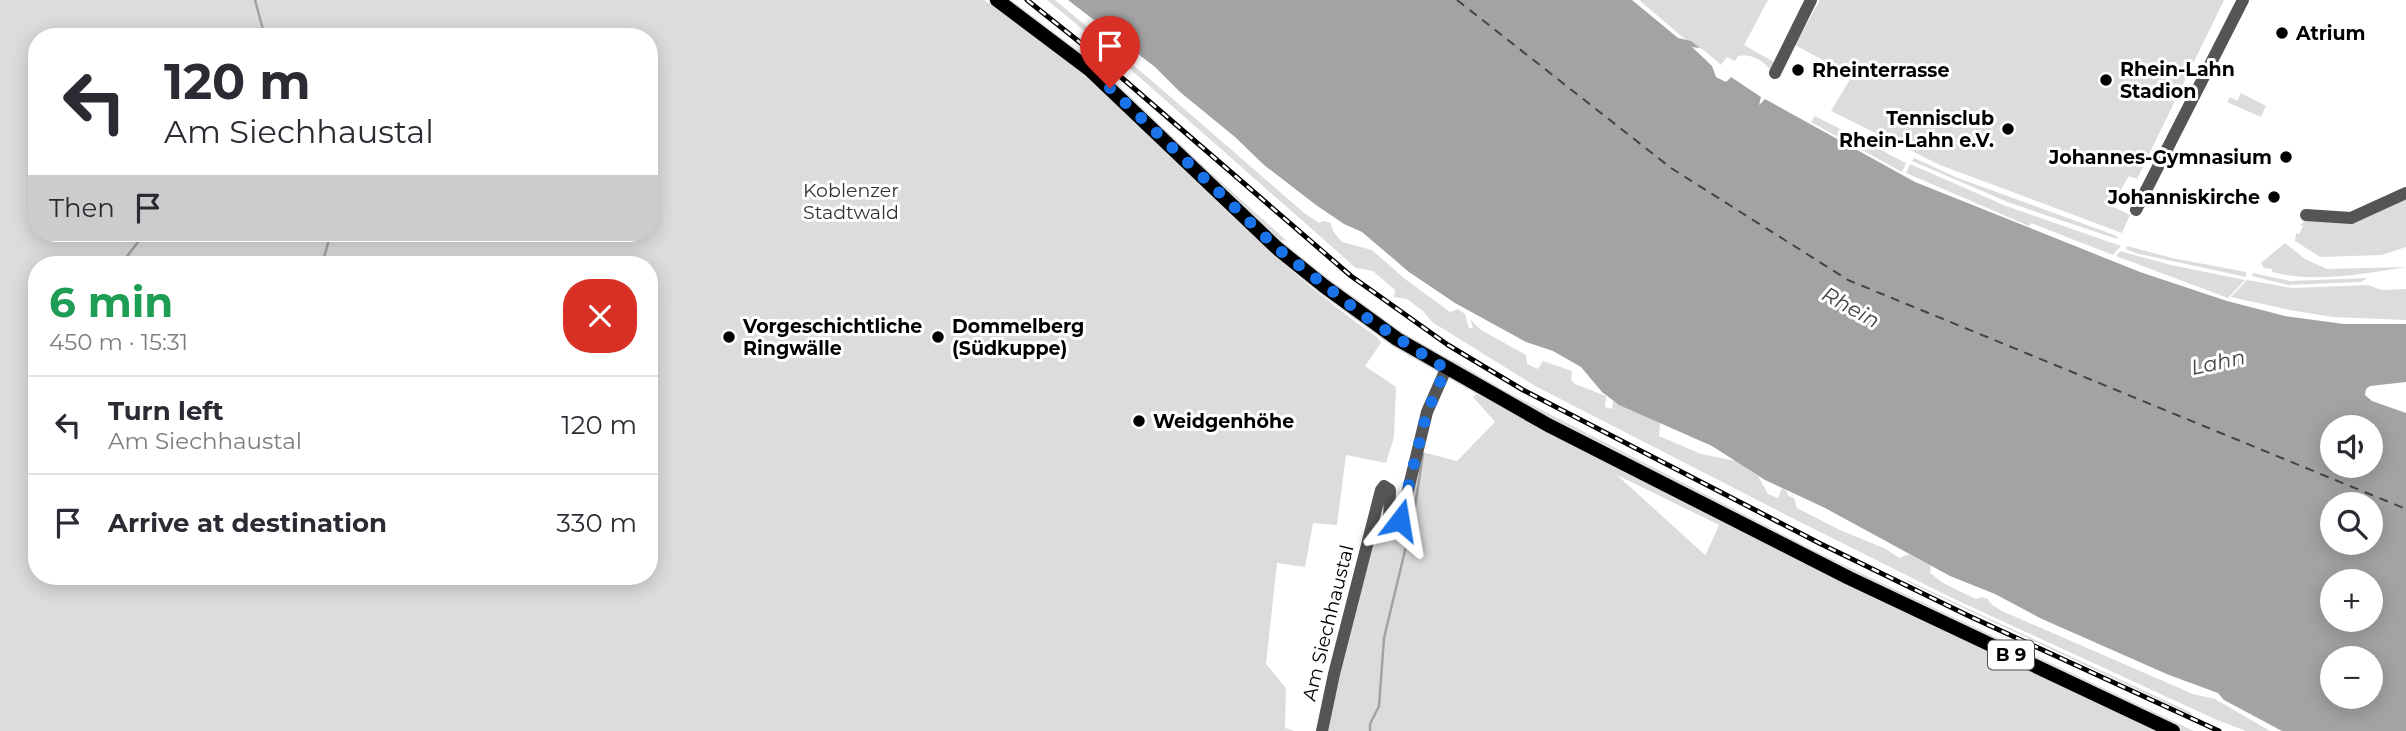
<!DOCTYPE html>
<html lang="en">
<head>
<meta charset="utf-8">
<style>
	body { margin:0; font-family:Montserrat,sans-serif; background:#f2f2f3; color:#2b2b33; height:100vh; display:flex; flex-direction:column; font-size:26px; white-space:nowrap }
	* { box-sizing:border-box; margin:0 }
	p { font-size:23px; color:#7c7c81 }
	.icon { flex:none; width:38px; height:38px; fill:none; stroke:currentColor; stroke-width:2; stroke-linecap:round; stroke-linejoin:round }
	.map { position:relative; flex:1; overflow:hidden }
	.drawer { position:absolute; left:28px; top:256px; width:630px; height:329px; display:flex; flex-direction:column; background:#fff; border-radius:28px; box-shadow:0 4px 18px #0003 }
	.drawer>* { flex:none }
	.top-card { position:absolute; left:28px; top:28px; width:630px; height:214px; border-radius:28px; box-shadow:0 4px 18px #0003; background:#fff; color:#2b2b33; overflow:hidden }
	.buttons { position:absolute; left:2320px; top:415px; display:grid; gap:14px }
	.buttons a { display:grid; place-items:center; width:63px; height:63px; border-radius:50%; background:#fff; box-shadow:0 4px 18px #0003; font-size:35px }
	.pin { position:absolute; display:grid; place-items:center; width:60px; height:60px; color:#fff; margin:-72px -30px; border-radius:50% 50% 50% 0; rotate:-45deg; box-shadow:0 0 7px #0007 }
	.pin .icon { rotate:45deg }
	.me { position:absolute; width:77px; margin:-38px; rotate:14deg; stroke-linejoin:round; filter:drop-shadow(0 0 5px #0008) }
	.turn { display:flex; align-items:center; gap:24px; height:147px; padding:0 21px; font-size:32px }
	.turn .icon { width:91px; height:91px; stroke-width:2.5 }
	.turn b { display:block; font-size:49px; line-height:60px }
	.then { display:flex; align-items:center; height:66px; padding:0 21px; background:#0003; gap:14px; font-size:26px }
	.round { display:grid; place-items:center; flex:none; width:74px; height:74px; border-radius:28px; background:#f2f2f3 }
	.headline { display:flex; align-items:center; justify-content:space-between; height:119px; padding:0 21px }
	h1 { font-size:42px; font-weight:700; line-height:52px; color:#1e9e55 }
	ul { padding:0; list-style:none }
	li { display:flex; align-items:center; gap:21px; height:98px; padding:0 21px; border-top:2px solid #e1e1e2 }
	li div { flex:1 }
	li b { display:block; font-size:26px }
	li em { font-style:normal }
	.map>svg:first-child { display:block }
	.green { fill:#dcdcdc; fill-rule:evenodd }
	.water { fill:#a3a3a3; fill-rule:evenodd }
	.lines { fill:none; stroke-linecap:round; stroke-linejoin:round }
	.stream { stroke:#a3a3a3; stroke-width:2.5 }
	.ferry { stroke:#444; stroke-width:2; stroke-dasharray:9 7; stroke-linecap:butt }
	.major-casing { stroke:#dbdbdb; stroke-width:17 }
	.minor { stroke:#555; stroke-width:12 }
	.major { stroke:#000; stroke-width:14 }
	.rail-casing { stroke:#000; stroke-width:5 }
	.rail { stroke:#fff; stroke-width:2.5; stroke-dasharray:8; stroke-linecap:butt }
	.route { stroke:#1a73e8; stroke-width:12; stroke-dasharray:0 21.6 }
	.poi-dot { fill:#000; stroke:#fff; stroke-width:2.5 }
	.labels { text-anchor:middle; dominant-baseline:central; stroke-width:6; stroke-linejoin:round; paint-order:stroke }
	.shield { fill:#fff; stroke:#4c4c4c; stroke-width:2 }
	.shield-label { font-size:18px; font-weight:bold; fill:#000 }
	.poi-label { font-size:19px; font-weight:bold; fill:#000; stroke:#fff; text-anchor:start }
	.park-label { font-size:19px; fill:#333; stroke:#fff }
	.street-label { font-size:19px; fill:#000; stroke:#fff }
	.water-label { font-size:21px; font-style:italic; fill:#444; stroke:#fff }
</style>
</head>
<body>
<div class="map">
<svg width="2406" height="731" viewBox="0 0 2406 731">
	<rect width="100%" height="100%" fill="#fff"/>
	<g class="green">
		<path d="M 0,0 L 984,0 C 1029,33 1073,65 1115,102 C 1132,118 1147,135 1164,151 C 1231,217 1300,284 1377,337 L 1381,343 L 1365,366 L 1396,387 L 1394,437 L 1386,463 L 1346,455 L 1337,525 L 1313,523 L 1305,567 L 1277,563 L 1266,664 L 1286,688 L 1285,728 L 1295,731 L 0,731 ZM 37,37 L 649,37 L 649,233 L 37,233 ZM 37,264 L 649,264 L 649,576 L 37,576 Z"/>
		<path d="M 1047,0 L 1055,0 L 1151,80 L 1303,212 L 1319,223 L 1324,221 L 1331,223 L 1333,231 L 1342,242 L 1372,250 L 1405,279 L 1450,312 L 1458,309 L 1465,314 L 1469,328 L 1473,328 L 1470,319 L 1481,330 L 1526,355 L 1527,364 L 1538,369 L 1543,361 L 1572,371 L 1571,380 L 1575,384 L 1606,396 L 1605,407 L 1612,409 L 1613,401 L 1660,423 L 1659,436 L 1701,454 L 1736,461 L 1758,476 L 1768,494 L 1778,498 L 1782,488 L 1787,491 L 1788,496 L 1794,498 L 1797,508 L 1840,530 L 1886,549 L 1899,558 L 1909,554 L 1931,566 L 1930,573 L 1943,583 L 1976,599 L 1982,597 L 1988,599 L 1991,604 L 2002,611 L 2193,694 L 2215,699 L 2270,731 L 2246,731 L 2217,720 L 1952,598 L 1804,524 L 1537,387 L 1432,322 L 1423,311 L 1407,299 L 1394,297 L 1395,290 L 1373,271 L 1356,268 L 1121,61 Z"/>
		<path d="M 1639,0 L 1768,0 L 1744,45 L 1776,63 L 1771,72 C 1765,60 1751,54 1738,56 L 1735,61 L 1727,57 L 1721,65 L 1705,51 L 1685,39 Z"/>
		<path d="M 1820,0 L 2224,0 L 2137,179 L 2129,176 L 2111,206 L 2130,215 L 2122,233 L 1940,165 L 1831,111 L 1852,76 L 1795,45 Z"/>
		<path d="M 2241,93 L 2266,106 L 2261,117 L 2227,102 L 2230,97 L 2237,101 Z"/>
		<path d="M 1126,97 L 1287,241 L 1274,239 Z"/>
		<path d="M 1815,116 L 1906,163 L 1902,172 L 1811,122 Z"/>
		<path d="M 1914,158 L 1958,178 L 2117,236 L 2117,239 L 2010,203 L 1912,161 Z"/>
		<path d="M 1910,164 L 2006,206 L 2121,246 L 2113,255 L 2031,223 L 2029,226 L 1906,173 Z"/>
		<path d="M 2406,197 L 2406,247 L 2382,255 L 2320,257 L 2295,241 L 2296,233 L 2299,234 L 2303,226 L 2300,225 L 2306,220 L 2338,221 Z"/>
		<path d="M 2285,243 L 2305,259 L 2327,269 L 2406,267 C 2366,274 2312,283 2272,272 L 2272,269 L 2264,268 L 2261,263 Z"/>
		<path d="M 2127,246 L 2172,258 L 2246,272 L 2246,277 L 2135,253 L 2126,249 Z"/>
		<path d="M 2120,251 L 2171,265 L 2245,280 L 2228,298 L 2116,256 Z"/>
		<path d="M 2253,273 L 2290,281 L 2367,278 L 2361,282 L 2288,285 L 2252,276 Z"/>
		<path d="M 2247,280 L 2293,288 L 2368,285 L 2382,290 L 2406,289 L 2406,320 L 2332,317 L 2290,310 L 2231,297 Z"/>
		<path d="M 1453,360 L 1503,390 L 1827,557 L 2194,731 L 2182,731 L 2173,727 C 1929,613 1685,496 1449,365 Z"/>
		<path d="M 1476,394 L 1854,588 L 2116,712 L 2160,731 L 1326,731 L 1376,525 L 1404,533 L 1422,452 L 1457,461 L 1495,422 L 1473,397 ZM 1617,475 L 1719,525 L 1706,554 L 1705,555 Z"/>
		<path d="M 1907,580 L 2192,713 L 2191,715 L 1906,581 Z"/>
	</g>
	<path class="water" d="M 1068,0 L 1632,0 L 1678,38 L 1691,41 L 1700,48 L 1692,47 L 1712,66 L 1716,77 L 1726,82 L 1731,77 L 1761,97 L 1759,105 L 1765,99 L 1915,182 L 2140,272 L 2227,301 L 2285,316 L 2344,324 L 2406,324 L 2406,382 L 2370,386 L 2366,389 L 2365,395 L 2372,401 L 2406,413 L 2406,731 L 2282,731 L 2224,700 L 2218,693 L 2169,675 L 2042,619 L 1995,594 L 1950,576 L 1825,508 L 1765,480 L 1712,446 L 1619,405 L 1602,392 L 1581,367 L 1553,351 L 1526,342 L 1455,303 L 1409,272 L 1362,232 L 1344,224 L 1316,205 L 1264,165 L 1235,137 L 1180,92 L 1155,67 ZM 2333,427 L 2371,427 L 2371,466 L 2333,466 ZM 2333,504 L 2371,504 L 2371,542 L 2333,542 ZM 2333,581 L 2371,581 L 2371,620 L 2333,620 ZM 2333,658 L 2371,658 L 2371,696 L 2333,696 Z"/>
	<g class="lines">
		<g class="stream">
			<path d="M 255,0 L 265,37"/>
			<path d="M 121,264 L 145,233"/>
			<path d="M 322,264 L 329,240 L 327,233"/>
			<path d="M 34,367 L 37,364"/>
			<path d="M 1370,731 L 1370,724 L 1379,706 L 1384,638 L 1414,513 L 1423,454"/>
		</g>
		<path class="ferry" d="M 1457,0 L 1671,168 L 1848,280 L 2406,509"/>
		<g class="major-casing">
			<path id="major" d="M 997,0 L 1090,70 L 1278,249 L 1324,286 L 1397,339 L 1548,425 L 1849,578 L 2173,731"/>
		</g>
		<g class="minor">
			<path d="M 1775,73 L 1811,0"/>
			<path d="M 2136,210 L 2243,0"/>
			<path d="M 2306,215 L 2351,218 L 2406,193"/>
			<path d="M 1322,731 L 1334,674 L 1381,490 L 1384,486 L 1390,490 L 1389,521 L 1396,524 L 1401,519 L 1427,412 L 1446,369"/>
		</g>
		<use href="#major" class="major"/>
		<g class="rail-casing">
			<path id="rail" d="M 1027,0 L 1092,52 L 1351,276 L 1448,345 L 1523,390 L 1821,544 L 1969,616 L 2219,731"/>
		</g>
		<use href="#rail" class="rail"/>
	</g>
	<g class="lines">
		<path class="route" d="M 1110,88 L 1278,249 L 1371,321 L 1446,369 L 1427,412 L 1400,520"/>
	</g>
	<g class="poi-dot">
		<circle cx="2282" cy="33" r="7"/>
		<circle cx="1798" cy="70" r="7"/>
		<circle cx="2106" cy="80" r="7"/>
		<circle cx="2008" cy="129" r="7"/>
		<circle cx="2286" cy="157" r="7"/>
		<circle cx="2274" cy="197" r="7"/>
		<circle cx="729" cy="337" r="7"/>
		<circle cx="938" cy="337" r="7"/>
		<circle cx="1139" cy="421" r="7"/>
	</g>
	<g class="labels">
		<rect class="shield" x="1988" y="640.5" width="46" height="29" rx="5"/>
		<g class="shield-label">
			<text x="2011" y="655">B 9</text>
		</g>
		<g class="poi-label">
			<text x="2296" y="33">Atrium</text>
			<text x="2120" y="69">Rhein-Lahn<tspan x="2120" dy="22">Stadion</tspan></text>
			<text x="1812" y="70">Rheinterrasse</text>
			<text x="1994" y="118" text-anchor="end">Tennisclub<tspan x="1994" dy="22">Rhein-Lahn e.V.</tspan></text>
			<text x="2272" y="157" text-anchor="end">Johannes-Gymnasium</text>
			<text x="2260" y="197" text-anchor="end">Johanniskirche</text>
			<text x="743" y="326">Vorgeschichtliche<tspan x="743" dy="22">Ringwälle</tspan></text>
			<text x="952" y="326">Dommelberg<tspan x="952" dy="22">(Südkuppe)</tspan></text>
			<text x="1153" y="421">Weidgenhöhe</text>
		</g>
		<g class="park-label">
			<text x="851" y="190">Koblenzer<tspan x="851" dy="22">Stadtwald</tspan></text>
		</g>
		<g class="street-label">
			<text transform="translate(1328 623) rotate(-76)">Am Siechhaustal</text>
		</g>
		<g class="water-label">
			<text transform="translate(1851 307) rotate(29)">Rhein</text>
			<text transform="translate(2218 362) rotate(-12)">Lahn</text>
		</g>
	</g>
</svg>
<div class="buttons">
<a><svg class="icon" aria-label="sound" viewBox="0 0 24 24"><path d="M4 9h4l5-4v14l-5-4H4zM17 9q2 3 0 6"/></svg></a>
<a><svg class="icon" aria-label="search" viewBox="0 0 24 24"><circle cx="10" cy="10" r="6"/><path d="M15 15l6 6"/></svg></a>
<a>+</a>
<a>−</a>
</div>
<div class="pin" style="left:1110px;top:88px;background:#d93025"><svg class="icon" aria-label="arrive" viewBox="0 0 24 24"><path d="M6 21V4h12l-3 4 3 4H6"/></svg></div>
<svg class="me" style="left:1400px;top:520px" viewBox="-20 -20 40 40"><path d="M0-17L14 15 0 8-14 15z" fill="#1a73e8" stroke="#fff" stroke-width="4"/></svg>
<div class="top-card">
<div class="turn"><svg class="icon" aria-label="left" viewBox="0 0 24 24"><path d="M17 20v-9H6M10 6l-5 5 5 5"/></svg><div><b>120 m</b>Am Siechhaustal</div></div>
<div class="then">Then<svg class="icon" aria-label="arrive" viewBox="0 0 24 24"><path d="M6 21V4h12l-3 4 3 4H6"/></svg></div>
</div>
<section class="drawer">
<div class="headline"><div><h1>6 min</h1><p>450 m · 15:31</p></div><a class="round" style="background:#d93025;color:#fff"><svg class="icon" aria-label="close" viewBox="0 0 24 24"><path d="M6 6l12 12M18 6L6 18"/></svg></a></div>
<ul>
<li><svg class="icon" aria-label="left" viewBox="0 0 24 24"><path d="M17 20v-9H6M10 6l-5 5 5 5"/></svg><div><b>Turn left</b><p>Am Siechhaustal</p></div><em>120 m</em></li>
<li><svg class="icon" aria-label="arrive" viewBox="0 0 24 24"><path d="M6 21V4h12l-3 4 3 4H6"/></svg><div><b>Arrive at destination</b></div><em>330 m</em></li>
</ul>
</section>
</div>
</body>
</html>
